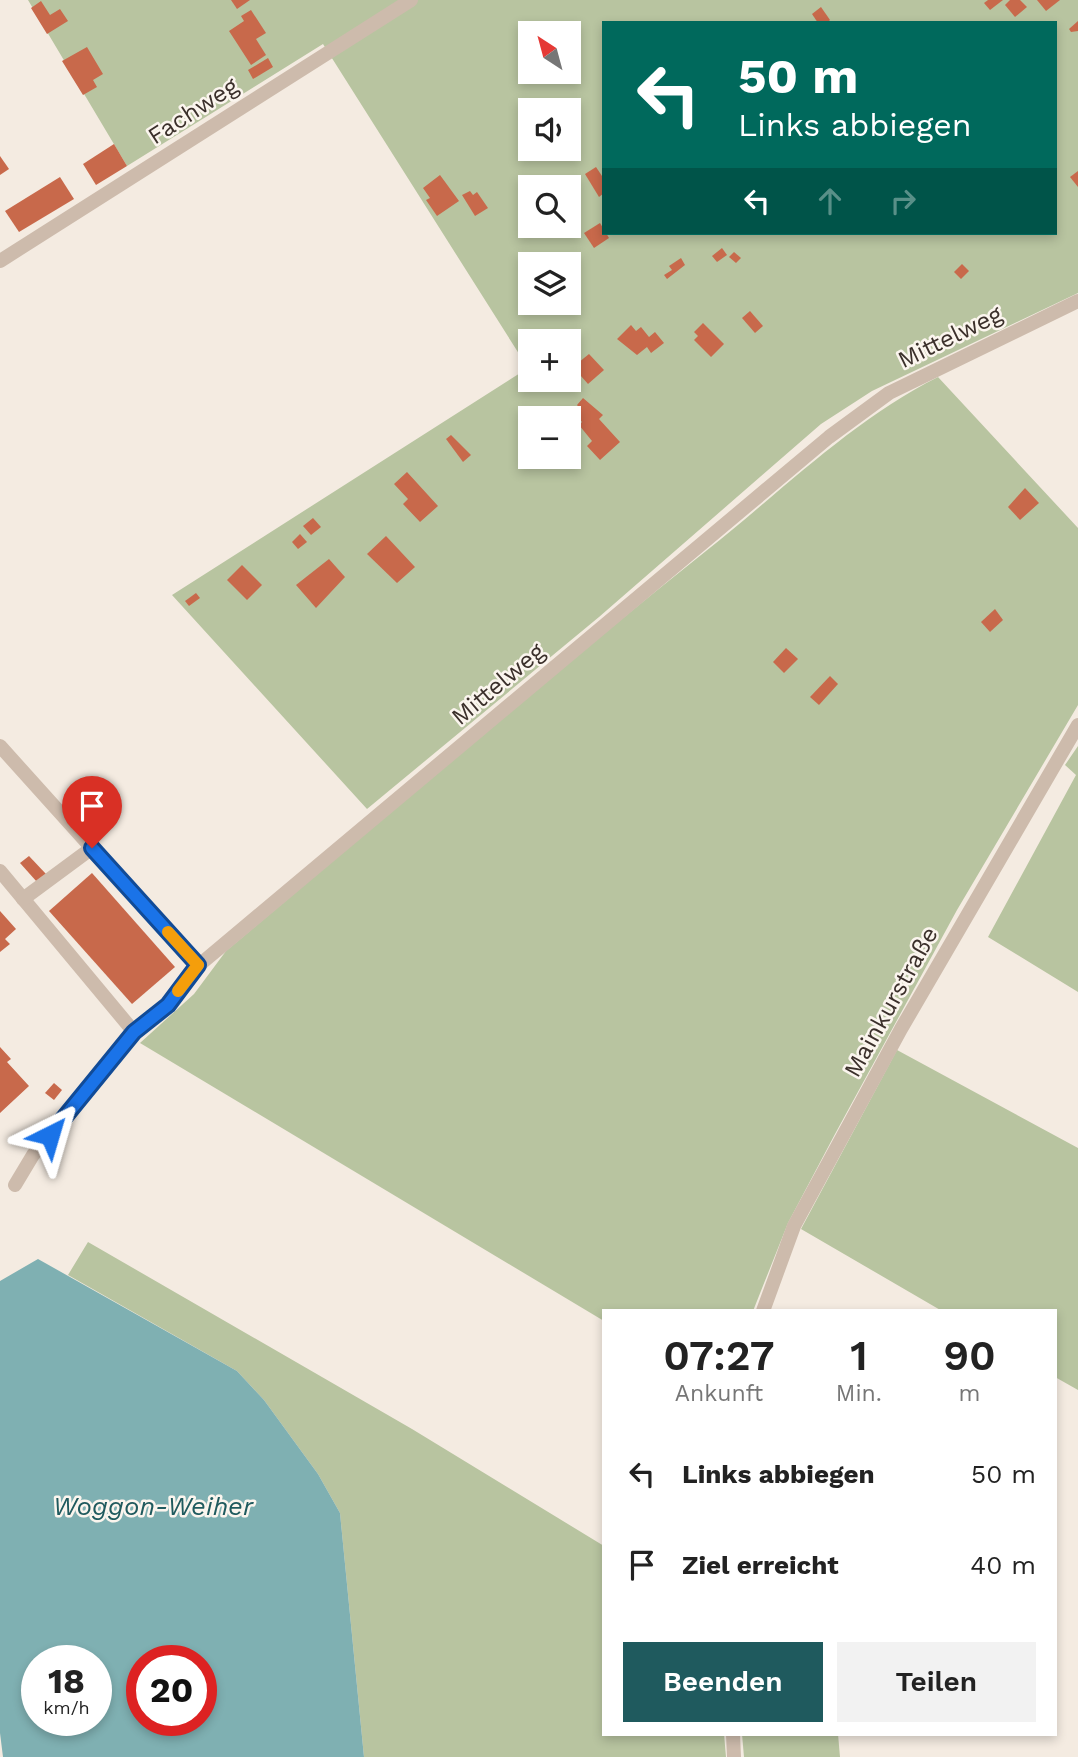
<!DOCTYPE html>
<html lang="de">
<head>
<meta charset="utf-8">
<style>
	body { margin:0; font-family:"Work Sans",sans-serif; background:#f2f2f2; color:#222; height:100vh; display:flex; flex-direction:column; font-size:26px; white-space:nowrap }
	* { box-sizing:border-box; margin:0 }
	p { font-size:23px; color:#767676 }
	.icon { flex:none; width:38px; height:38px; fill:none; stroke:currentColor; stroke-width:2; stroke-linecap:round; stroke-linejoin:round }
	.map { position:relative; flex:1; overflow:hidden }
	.sheet { position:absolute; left:602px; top:1309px; width:455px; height:427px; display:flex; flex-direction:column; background:#fff; border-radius:0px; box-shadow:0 4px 10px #0003 }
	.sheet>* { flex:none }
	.hud { position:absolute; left:602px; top:21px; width:455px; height:214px; border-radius:0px; box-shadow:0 4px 10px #0003; background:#00695c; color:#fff; overflow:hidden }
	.needle { width:46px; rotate:324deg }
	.controls { position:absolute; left:518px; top:21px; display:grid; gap:14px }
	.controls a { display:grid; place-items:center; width:63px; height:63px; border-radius:0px; background:#fff; box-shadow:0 4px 10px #0003; font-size:35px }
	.speed { position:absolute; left:21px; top:1645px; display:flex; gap:14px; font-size:35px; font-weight:700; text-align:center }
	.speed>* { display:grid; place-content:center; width:91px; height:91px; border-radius:50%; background:#fff; box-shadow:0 4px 10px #0003; line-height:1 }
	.speed small { font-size:18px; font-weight:400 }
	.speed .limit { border:10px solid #d22; background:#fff; color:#111 }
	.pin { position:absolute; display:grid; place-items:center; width:60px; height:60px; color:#fff; margin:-72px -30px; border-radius:50% 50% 50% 0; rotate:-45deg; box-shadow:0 0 7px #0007 }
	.pin .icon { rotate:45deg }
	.me { position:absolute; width:77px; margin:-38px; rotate:40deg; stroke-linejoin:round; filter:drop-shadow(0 0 5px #0008) }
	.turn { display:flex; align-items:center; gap:24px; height:147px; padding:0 21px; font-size:32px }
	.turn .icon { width:91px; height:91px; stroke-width:2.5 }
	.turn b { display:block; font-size:49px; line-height:60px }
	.lanes { display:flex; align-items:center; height:66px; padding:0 21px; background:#0003; justify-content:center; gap:35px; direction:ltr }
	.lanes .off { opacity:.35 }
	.eta { display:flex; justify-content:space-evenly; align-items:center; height:119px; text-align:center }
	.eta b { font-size:42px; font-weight:600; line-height:49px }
	.action { display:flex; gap:14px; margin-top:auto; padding:14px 21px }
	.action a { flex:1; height:80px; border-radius:0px; background:#1f5a5e; color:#fff; font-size:28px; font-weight:600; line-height:80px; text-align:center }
	.action a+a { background:#f2f2f2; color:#222 }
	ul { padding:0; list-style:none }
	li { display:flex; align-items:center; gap:21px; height:91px; padding:0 21px }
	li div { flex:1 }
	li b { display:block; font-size:26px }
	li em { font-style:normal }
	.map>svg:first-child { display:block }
	.green { fill:#b8c4a0; fill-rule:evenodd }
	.water { fill:#7fb0b2; fill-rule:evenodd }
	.building { fill:#c8694b }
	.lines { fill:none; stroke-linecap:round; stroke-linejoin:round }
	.lane { stroke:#cdbbac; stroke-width:14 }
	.route-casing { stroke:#114b97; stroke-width:18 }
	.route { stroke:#1a73e8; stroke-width:12 }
	.slow { stroke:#f59e0b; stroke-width:12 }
	.labels { text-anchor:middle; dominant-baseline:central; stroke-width:5; stroke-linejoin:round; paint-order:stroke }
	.street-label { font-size:24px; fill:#3b302b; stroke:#fbf5ee }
	.water-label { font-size:26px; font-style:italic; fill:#1f5a5e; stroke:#fbf5ee }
</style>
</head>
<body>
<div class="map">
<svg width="1078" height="1757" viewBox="0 0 1078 1757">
	<rect width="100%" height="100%" fill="#f4ebe1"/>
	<g class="green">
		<path d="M 28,0 L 1078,0 L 1078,293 L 872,391 L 821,424 L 599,617 L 367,809 L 172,595 L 528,368 L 323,44 L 127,166 ZM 604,23 L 1055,23 L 1055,233 L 604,233 ZM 530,33 L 569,33 L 569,72 L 530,72 ZM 530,110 L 569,110 L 569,149 L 530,149 ZM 530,187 L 569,187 L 569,226 L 530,226 ZM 530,264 L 569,264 L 569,303 L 530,303 ZM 530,341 L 569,341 L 569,380 L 530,380 ZM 530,418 L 569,418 L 569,457 L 530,457 Z"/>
		<path d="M 938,377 L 1078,528 L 1078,705 L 957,910 L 835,1134 L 788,1223 L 753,1311 L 604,1311 L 604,1321 L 140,1043 L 194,994 L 226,951 C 385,817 543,681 706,551 C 782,491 851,421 938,377 Z"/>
		<path d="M 1078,746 L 1078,992 L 988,937 L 1076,775 L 1065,765 Z"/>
		<path d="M 897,1050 L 1078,1148 L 1078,1390 L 1055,1377 L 1055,1311 L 942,1311 L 801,1229 Z"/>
		<path d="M 88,1242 L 412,1429 L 604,1546 L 604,1734 L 724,1734 L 726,1757 L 364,1757 L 340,1513 L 318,1474 L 264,1400 L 237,1371 L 68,1275 Z"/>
		<path d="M 742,1734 L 838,1734 L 840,1757 L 744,1757 Z"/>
	</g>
	<path class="water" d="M 38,1259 L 237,1371 L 264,1400 L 318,1474 L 340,1513 L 364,1757 L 3,1757 L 0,1733 L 0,1281 ZM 37,1661 L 96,1661 L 96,1720 L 37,1720 ZM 142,1661 L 201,1661 L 201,1720 L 142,1720 Z"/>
	<g class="building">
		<path d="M 231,0 L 250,0 L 237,9 Z"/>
		<path d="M 988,0 L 1003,0 L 990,10 L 984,3 Z"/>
		<path d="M 1010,0 L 1020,0 L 1027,7 L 1015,17 L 1005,5 Z"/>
		<path d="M 1037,0 L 1060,0 L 1046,11 Z"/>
		<path d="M 41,1 L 50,15 L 60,9 L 68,21 L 47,34 L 31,8 Z"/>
		<path d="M 821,7 L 830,20 L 827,23 L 818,23 L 812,14 Z"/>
		<path d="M 251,10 L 266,33 L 256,39 L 266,55 L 251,65 L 229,31 L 244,21 L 241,16 Z"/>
		<path d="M 1078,21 L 1078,31 L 1071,32 L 1069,29 Z"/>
		<path d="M 87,47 L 103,74 L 93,80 L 97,87 L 83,95 L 62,61 Z"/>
		<path d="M 268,58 L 273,67 L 253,79 L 248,70 Z"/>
		<path d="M 114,144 L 127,166 L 96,185 L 83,164 Z"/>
		<path d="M 0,156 L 9,169 L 0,175 Z"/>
		<path d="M 596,167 L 604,179 L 604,193 L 599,197 L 585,174 Z"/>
		<path d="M 1078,171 L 1078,187 L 1070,177 Z"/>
		<path d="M 440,175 L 459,201 L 437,216 L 426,200 L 430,198 L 423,188 Z"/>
		<path d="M 60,177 L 74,199 L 19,232 L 5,211 Z"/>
		<path d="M 470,191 L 473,195 L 477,192 L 488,208 L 475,216 L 462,195 Z"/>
		<path d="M 600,223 L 609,238 L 594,248 L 584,233 Z"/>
		<path d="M 722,248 L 727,255 L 717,262 L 712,256 Z"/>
		<path d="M 734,252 L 741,258 L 736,263 L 729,257 Z"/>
		<path d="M 681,258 L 685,265 L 667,279 L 664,275 L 672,270 L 669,266 Z"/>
		<path d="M 962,264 L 969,271 L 961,279 L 954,272 Z"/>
		<path d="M 545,303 L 565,303 L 550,312 Z"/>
		<path d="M 750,311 L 763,326 L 755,333 L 742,318 Z"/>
		<path d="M 703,323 L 724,344 L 711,357 L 694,340 L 698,336 L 694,332 Z"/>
		<path d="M 631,325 L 636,331 L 641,327 L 649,337 L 655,332 L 664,343 L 651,353 L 647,347 L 637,355 L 617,339 Z"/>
		<path d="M 589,354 L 604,370 L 588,384 L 573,367 Z"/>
		<path d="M 583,398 L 603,415 L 599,419 L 620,442 L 600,460 L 587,446 L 592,441 L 579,425 L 582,422 L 576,415 L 581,410 L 577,405 Z"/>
		<path d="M 451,435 L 471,455 L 463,462 L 446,439 Z"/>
		<path d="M 407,472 L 438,506 L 420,522 L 403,504 L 408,499 L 394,484 Z"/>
		<path d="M 1025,488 L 1039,503 L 1020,520 L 1008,507 Z"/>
		<path d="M 313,518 L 321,527 L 311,535 L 303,526 Z"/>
		<path d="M 300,534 L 307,542 L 298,549 L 292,542 Z"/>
		<path d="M 386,536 L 415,567 L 397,583 L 367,554 Z"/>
		<path d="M 329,559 L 345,577 L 316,608 L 296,585 Z"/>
		<path d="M 242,565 L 262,585 L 247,600 L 227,580 Z"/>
		<path d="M 196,593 L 200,598 L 189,606 L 185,601 Z"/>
		<path d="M 995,609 L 1003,620 L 990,632 L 981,622 Z"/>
		<path d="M 786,648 L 798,659 L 784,673 L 773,662 Z"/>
		<path d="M 830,676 L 838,684 L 819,705 L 810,697 Z"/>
		<path d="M 29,856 L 46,874 L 37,882 L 20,863 Z"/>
		<path d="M 92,873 L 175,967 L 132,1004 L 49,911 Z"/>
		<path d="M 0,911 L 16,929 L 5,939 L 10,944 L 0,952 Z"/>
		<path d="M 0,1047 L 11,1059 L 7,1062 L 29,1086 L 0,1113 Z"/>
		<path d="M 54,1083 L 62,1090 L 54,1100 L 45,1093 Z"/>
	</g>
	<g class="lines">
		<g class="lane">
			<path d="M 0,261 L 411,0"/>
			<path d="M 0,746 L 198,966"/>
			<path d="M 0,871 L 134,1032"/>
			<path d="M 23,899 L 92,848"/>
			<path d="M 15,1185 L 33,1155 L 134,1032 L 168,1005 L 198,966 L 829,437 L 889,393 L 1078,301"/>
			<path d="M 763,1311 L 794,1226 L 901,1029 L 1078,725"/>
			<path d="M 733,1734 L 734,1757"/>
		</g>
	</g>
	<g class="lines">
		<g class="route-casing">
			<path id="route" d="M 50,1135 L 134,1032 L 168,1005 L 198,965 L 92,848"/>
		</g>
		<use href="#route" class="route"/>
		<path class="slow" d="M 168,932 L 198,965 L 178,991"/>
	</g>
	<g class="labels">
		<g class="street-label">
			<text transform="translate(193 111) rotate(-33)">Fachweg</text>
			<text transform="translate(950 337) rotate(-26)">Mittelweg</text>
			<text transform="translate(498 684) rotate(-40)">Mittelweg</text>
			<text transform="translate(891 1002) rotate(-61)">Mainkurstraße</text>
		</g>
		<g class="water-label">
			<text x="153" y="1506">Woggon-Weiher</text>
		</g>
	</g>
</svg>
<div class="controls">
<a><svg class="needle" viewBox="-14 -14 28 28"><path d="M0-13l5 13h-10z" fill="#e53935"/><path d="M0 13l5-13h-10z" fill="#767676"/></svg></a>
<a><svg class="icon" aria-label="sound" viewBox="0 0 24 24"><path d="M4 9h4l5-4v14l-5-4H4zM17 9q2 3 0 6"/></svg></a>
<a><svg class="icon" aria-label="search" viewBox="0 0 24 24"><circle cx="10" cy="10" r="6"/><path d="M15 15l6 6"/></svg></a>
<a><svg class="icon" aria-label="layers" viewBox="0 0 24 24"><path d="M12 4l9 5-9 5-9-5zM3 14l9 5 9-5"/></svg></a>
<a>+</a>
<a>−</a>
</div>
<div class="speed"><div>18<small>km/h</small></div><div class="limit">20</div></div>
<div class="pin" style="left:92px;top:848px;background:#d93025"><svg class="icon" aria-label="arrive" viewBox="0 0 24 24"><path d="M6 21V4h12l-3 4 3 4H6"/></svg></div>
<svg class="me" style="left:50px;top:1135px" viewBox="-20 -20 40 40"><path d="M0-17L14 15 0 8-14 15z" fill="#1a73e8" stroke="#fff" stroke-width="4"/></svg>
<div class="hud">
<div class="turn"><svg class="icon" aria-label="left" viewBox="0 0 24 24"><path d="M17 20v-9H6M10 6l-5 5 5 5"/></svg><div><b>50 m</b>Links abbiegen</div></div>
<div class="lanes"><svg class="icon" aria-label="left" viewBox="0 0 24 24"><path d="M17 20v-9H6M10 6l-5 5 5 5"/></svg><svg class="icon off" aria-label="ahead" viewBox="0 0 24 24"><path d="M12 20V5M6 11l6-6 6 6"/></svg><svg class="icon off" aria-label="right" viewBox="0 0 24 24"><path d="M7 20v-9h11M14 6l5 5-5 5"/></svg></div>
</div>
<section class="sheet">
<div class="eta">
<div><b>07:27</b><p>Ankunft</p></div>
<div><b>1</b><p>Min.</p></div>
<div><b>90</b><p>m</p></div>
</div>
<ul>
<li><svg class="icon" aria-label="left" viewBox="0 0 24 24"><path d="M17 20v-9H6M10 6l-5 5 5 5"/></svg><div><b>Links abbiegen</b></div><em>50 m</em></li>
<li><svg class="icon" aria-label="arrive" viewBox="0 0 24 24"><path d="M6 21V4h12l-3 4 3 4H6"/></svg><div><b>Ziel erreicht</b></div><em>40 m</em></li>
</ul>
<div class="action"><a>Beenden</a><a>Teilen</a></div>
</section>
</div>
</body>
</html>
